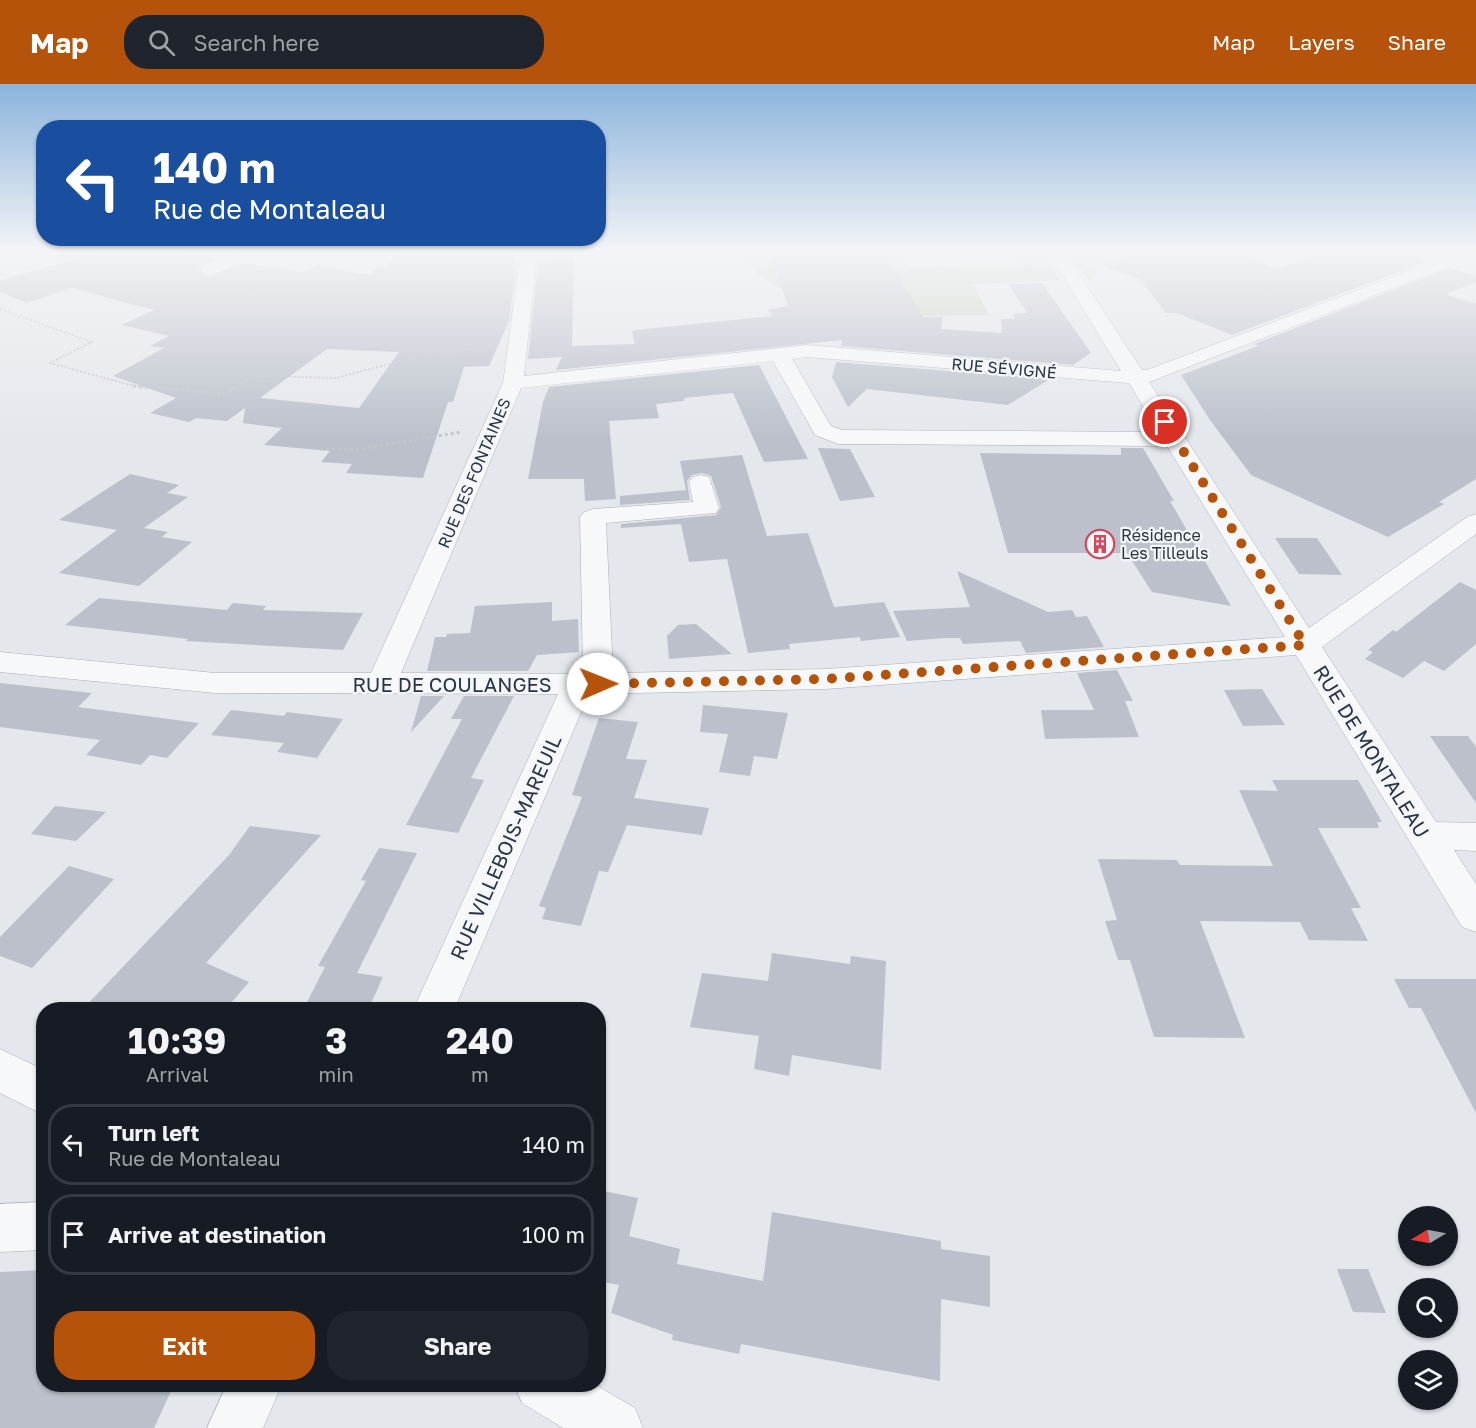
<!DOCTYPE html>
<html lang="en">
<head>
<meta charset="utf-8">
<style>
	body { margin:0; font-family:"Golos Text",sans-serif; background:#20242c; color:#f1f3f6; height:100vh; display:flex; flex-direction:column; font-size:22px; white-space:nowrap }
	* { box-sizing:border-box; margin:0 }
	p { font-size:20px; color:#9ea1a6 }
	.icon { flex:none; width:33px; height:33px; fill:none; stroke:currentColor; stroke-width:2; stroke-linecap:round; stroke-linejoin:round }
	.map { position:relative; flex:1; overflow:hidden }
	.details { position:absolute; left:36px; top:918px; width:570px; height:390px; display:flex; flex-direction:column; background:#171b24; border-radius:24px; box-shadow:0 2px 4px #0004 }
	.details>* { flex:none }
	.top-card { position:absolute; left:36px; top:36px; width:570px; height:126px; border-radius:24px; box-shadow:0 2px 4px #0004; background:#1a4fa0; color:#fff; overflow:hidden }
	.needle { width:39px; rotate:260deg }
	.fabs { position:absolute; left:1398px; top:1122px; display:grid; gap:12px }
	.fabs a { display:grid; place-items:center; width:60px; height:60px; border-radius:50%; background:#171b24; box-shadow:0 2px 4px #0004; font-size:30px }
	.pin { position:absolute; display:grid; place-items:center; width:51px; height:51px; color:#fff; margin:-26px; border:3px solid #fff; border-radius:50%; box-shadow:0 2px 6px #0007 }
	.me { position:absolute; width:66px; margin:-33px; rotate:89deg; stroke-linejoin:round; filter:drop-shadow(0 0 4px #0008) }
	.turn { display:flex; align-items:center; gap:21px; height:126px; padding:0 18px; font-size:27px }
	.turn .icon { width:78px; height:78px; stroke-width:2.5 }
	.turn b { display:block; font-size:42px; line-height:51px }
	.eta { display:flex; justify-content:space-evenly; align-items:center; height:102px; text-align:center }
	.eta b { font-size:36px; font-weight:700; line-height:42px }
	.cta { display:flex; gap:12px; margin-top:auto; padding:12px 18px }
	.cta a { flex:1; height:69px; border-radius:24px; background:#b45309; color:#fff; font-size:24px; font-weight:700; line-height:69px; text-align:center }
	.cta a+a { background:#20242c; color:#f1f3f6 }
	ul { padding:0; list-style:none }
	li { display:flex; align-items:center; gap:18px; height:81px; margin:0 12px 9px; padding:0 6px; border:3px solid #363941; border-radius:24px }
	li div { flex:1 }
	li b { display:block; font-size:22px }
	li em { font-style:normal }
	header { display:flex; align-items:center; gap:36px; box-sizing:border-box; height:84px; padding:0 30px; background:#b45309; color:#fff }
	header strong { font-size:28px }
	nav { display:flex; gap:33px; margin-inline-start:auto; font-size:21px }
	.search { width:420px; height:54px; background:#20242c; display:flex; align-items:center; gap:15px; box-sizing:border-box; padding:0 21px; border-radius:24px; color:#9ea1a6; font-size:22px }
	.map>svg:first-child { display:block }
	.green { fill:#c9d6c5 }
	.building { fill:#bbc0ca; fill-rule:evenodd }
	.lines { fill:none; stroke-linecap:round; stroke-linejoin:round }
	.minor-casing { stroke:#a9aeb7; stroke-width:1 }
	.path-far1 { stroke:#c2c5cb; stroke-width:2; stroke-dasharray:2 2; stroke-linecap:butt }
	.path { stroke:#c2c5cb; stroke-width:3; stroke-dasharray:3 3; stroke-linecap:butt }
	.minor { fill:#f7f8fa; fill-rule:evenodd }
	.route { stroke:#b45309; stroke-width:10; stroke-dasharray:0 18 }
	.labels { text-anchor:middle; dominant-baseline:central; stroke-width:4.5; stroke-linejoin:round; paint-order:stroke }
	.far-street-label { font-size:16px; fill:#2b3445; stroke:#f4f6f9 }
	.far-poi-label { font-size:16px; fill:#2b3445; stroke:#f4f6f9; text-anchor:start }
	.street-label { font-size:20px; fill:#2b3445; stroke:#f4f6f9 }
</style>
</head>
<body>
<header>
<strong>Map</strong>
<div class="search"><svg class="icon" aria-label="search" viewBox="0 0 24 24"><circle cx="10" cy="10" r="6"/><path d="M15 15l6 6"/></svg>Search here</div>
<nav><a>Map</a><a>Layers</a><a>Share</a></nav>
</header>
<div class="map">
<svg width="1476" height="1344" viewBox="0 0 1476 1344">
	<rect width="100%" height="100%" fill="#e4e7ec"/>
	<g class="green">
		<path d="M 740,167 L 754,167 L 755,170 L 770,170 L 893,184 L 883,167 L 899,167 L 910,183 L 1020,179 L 1010,167 L 1042,167 L 1059,196 L 973,200 L 989,231 L 922,232 L 790,209 C 770,200 750,188 740,167 Z"/>
		<path d="M 1068,167 L 1131,167 L 1097,176 L 1101,179 L 1097,181 L 1095,191 L 1089,197 Z"/>
	</g>
	<g class="building">
		<path d="M 105,167 L 167,167 L 215,174 L 201,180 L 198,185 L 208,193 L 245,179 L 303,188 L 318,181 L 368,191 L 380,182 L 385,183 L 403,167 L 516,167 L 514,178 L 517,178 L 509,237 L 489,282 L 464,283 L 453,318 L 448,318 L 423,394 L 346,389 L 352,380 L 321,378 L 330,367 L 264,361 L 282,344 L 243,339 L 245,324 L 227,337 L 196,334 L 189,338 L 150,329 L 176,314 L 113,292 L 164,264 L 150,262 L 169,252 L 122,241 L 154,226 L 71,204 L 27,219 L 0,208 L 0,196 ZM 327,265 L 399,268 L 359,324 L 260,314 Z"/>
		<path d="M 769,167 L 883,167 L 923,233 L 943,233 L 941,245 L 1002,249 L 1001,235 L 1015,235 L 1013,230 L 1027,229 L 1008,200 L 1042,199 L 1091,269 L 1073,281 L 841,262 L 842,256 L 556,286 L 562,273 L 528,275 L 538,177 L 574,175 L 572,262 L 635,260 L 632,248 L 635,246 L 772,232 L 768,226 L 788,222 Z"/>
		<path d="M 1164,167 L 1248,167 L 1249,175 L 1277,185 L 1327,167 L 1346,173 L 1365,167 L 1373,167 L 1398,174 L 1407,171 L 1427,177 L 1232,251 L 1177,229 L 1166,229 L 1142,198 L 1145,198 L 1100,180 Z"/>
		<path d="M 1450,184 L 1476,192 L 1476,198 L 1446,210 L 1476,220 L 1476,395 L 1439,418 L 1444,420 L 1388,453 L 1251,391 L 1210,336 L 1181,291 L 1258,262 L 1254,260 Z"/>
		<path d="M 836,278 L 1050,295 L 1008,321 L 867,305 L 848,323 L 832,293 Z"/>
		<path d="M 759,281 L 808,375 L 764,378 L 733,309 L 684,314 L 684,317 L 656,320 L 659,334 L 609,337 L 616,415 L 585,417 L 584,395 L 528,395 L 543,318 L 549,303 Z"/>
		<path d="M 818,364 L 850,365 L 875,413 L 840,417 Z"/>
		<path d="M 1121,364 L 1143,364 L 1174,417 L 1170,417 L 1231,522 L 1152,508 L 1127,469 L 1008,469 L 980,369 L 1121,371 Z"/>
		<path d="M 742,371 L 767,452 L 808,449 L 834,523 L 884,518 L 900,553 L 861,557 L 860,553 L 789,560 L 790,565 L 748,569 L 727,475 L 689,478 L 681,440 L 621,444 L 621,440 L 716,431 L 721,423 L 711,392 L 702,389 L 692,391 L 687,397 L 690,416 L 620,421 L 620,412 L 686,406 L 680,377 Z"/>
		<path d="M 130,390 L 179,401 L 167,409 L 188,413 L 144,444 L 168,448 L 162,453 L 192,458 L 139,502 L 59,489 L 117,446 L 59,436 Z"/>
		<path d="M 1275,454 L 1317,454 L 1342,491 L 1299,490 Z"/>
		<path d="M 957,487 L 1048,528 L 1072,526 L 1076,533 L 1087,532 L 1104,563 L 1026,569 L 1020,557 L 963,560 L 960,554 L 945,554 L 907,557 L 893,527 L 970,523 Z"/>
		<path d="M 1460,498 L 1476,506 L 1476,560 L 1444,587 L 1424,577 L 1403,594 L 1365,575 L 1373,568 L 1368,566 L 1393,546 L 1396,548 Z"/>
		<path d="M 99,514 L 227,526 L 233,519 L 266,522 L 263,526 L 363,529 L 343,566 L 186,557 L 188,555 L 65,541 Z"/>
		<path d="M 552,518 L 552,537 L 578,535 L 579,568 L 537,571 L 528,587 L 427,587 L 435,553 L 446,553 L 447,550 L 470,549 L 475,522 Z"/>
		<path d="M 696,540 L 732,570 L 669,575 L 667,552 L 678,541 Z"/>
		<path d="M 1117,586 L 1133,617 L 1125,617 L 1139,653 L 1045,655 L 1041,626 L 1094,626 L 1077,589 Z"/>
		<path d="M 0,599 L 92,609 L 78,623 L 199,639 L 167,674 L 150,671 L 141,681 L 86,671 L 100,656 L 0,643 Z"/>
		<path d="M 1262,605 L 1285,641 L 1243,642 L 1224,606 Z"/>
		<path d="M 421,612 L 444,612 L 411,648 Z"/>
		<path d="M 464,612 L 514,612 L 471,694 L 484,696 L 458,749 L 406,741 L 462,635 L 451,635 Z"/>
		<path d="M 703,621 L 788,629 L 777,675 L 754,672 L 750,692 L 719,688 L 728,650 L 700,648 Z"/>
		<path d="M 231,626 L 284,632 L 287,628 L 343,635 L 317,674 L 277,668 L 284,659 L 211,651 Z"/>
		<path d="M 599,634 L 638,638 L 626,675 L 647,676 L 634,714 L 709,724 L 702,751 L 627,741 L 608,788 L 599,787 L 581,842 L 542,835 L 546,824 L 539,822 L 582,713 L 572,711 Z"/>
		<path d="M 1430,652 L 1468,652 L 1476,663 L 1476,719 Z"/>
		<path d="M 1272,696 L 1358,696 L 1382,738 L 1377,738 L 1379,744 L 1318,744 L 1361,824 L 1351,824 L 1368,857 L 1309,856 L 1300,838 L 1200,837 L 1245,954 L 1154,953 L 1130,876 L 1118,876 L 1105,837 L 1117,836 L 1098,775 L 1177,776 L 1180,781 L 1273,782 L 1239,706 L 1278,707 Z"/>
		<path d="M 55,722 L 106,728 L 76,757 L 31,750 Z"/>
		<path d="M 250,742 L 321,751 L 206,879 L 249,898 L 225,926 L 82,926 L 229,771 Z"/>
		<path d="M 379,764 L 417,769 L 357,889 L 383,893 L 368,926 L 303,926 L 325,883 L 318,882 L 366,797 L 361,796 Z"/>
		<path d="M 69,782 L 114,795 L 32,884 L 0,872 L 0,853 Z"/>
		<path d="M 772,869 L 850,880 L 851,872 L 886,877 L 881,986 L 792,971 L 789,992 L 754,985 L 759,952 L 690,943 L 702,889 L 768,897 Z"/>
		<path d="M 1394,895 L 1476,895 L 1476,1029 L 1421,924 L 1409,924 Z"/>
		<path d="M 598,1106 L 638,1114 L 629,1152 L 680,1165 L 677,1180 L 763,1197 L 772,1128 L 941,1157 L 941,1165 L 990,1172 L 990,1223 L 941,1215 L 940,1297 L 741,1260 L 739,1270 L 672,1256 L 673,1251 L 611,1229 L 619,1201 L 598,1197 Z"/>
		<path d="M 1337,1185 L 1368,1185 L 1386,1229 L 1353,1228 Z"/>
		<path d="M 44,1186 L 44,1300 L 147,1300 L 172,1305 L 154,1344 L 0,1344 L 0,1188 Z"/>
	</g>
	<g class="lines">
		<g class="minor-casing">
			<g id="minor">
				<path d="M 239,167 L 260,167 L 258,170 L 214,190 L 208,191 L 200,186 L 202,182 Z"/>
				<path d="M 521,167 L 537,167 L 524,292 L 807,261 L 1121,287 L 1048,167 L 1064,167 L 1142,286 L 1147,286 L 1461,167 L 1476,167 L 1476,172 L 1149,298 L 1309,544 L 1467,433 L 1476,430 L 1476,450 L 1322,563 L 1436,738 L 1476,739 L 1476,767 L 1454,766 L 1476,800 L 1476,848 L 1462,843 L 1296,571 L 826,605 L 589,610 L 454,926 L 413,926 L 558,610 L 215,609 L 0,588 L 0,568 L 215,589 L 371,589 L 503,299 ZM 807,273 L 1129,299 L 1159,348 L 842,346 L 831,342 L 792,275 ZM 773,277 L 815,351 L 838,360 L 1167,362 L 1285,553 L 826,585 L 613,589 L 606,439 L 716,429 L 719,424 L 709,393 L 701,391 L 693,393 L 689,398 L 693,418 L 593,425 L 584,428 L 580,433 L 583,590 L 401,589 L 521,304 Z"/>
				<path d="M 0,965 L 44,986 L 44,1031 L 0,1009 Z"/>
				<path d="M 44,1118 L 44,1166 L 0,1168 L 0,1120 Z"/>
				<path d="M 227,1300 L 282,1300 L 263,1344 L 207,1344 Z"/>
				<path d="M 514,1300 L 594,1300 L 635,1324 L 643,1344 L 563,1344 L 522,1319 Z"/>
			</g>
		</g>
		<g class="path-far1">
			<path d="M 53,167 L 163,196 L 181,188"/>
			<path d="M 553,175 L 660,167"/>
			<path d="M 0,191 L 69,174"/>
			<path d="M 793,195 L 1038,187"/>
			<path d="M 243,199 L 242,201 L 356,223"/>
			<path d="M 0,225 L 92,258 L 50,279 L 134,302 L 147,303"/>
			<path d="M 236,303 L 251,294 L 270,292 L 336,294 L 408,275 L 491,262"/>
		</g>
		<g class="path">
			<path d="M 133,302 L 224,310 L 238,302"/>
			<path d="M 320,365 L 361,365 L 461,348"/>
		</g>
		<use href="#minor" class="minor"/>
	</g>
	<linearGradient id="sky" x2="0" y2="1"><stop stop-color="#8bb4dd"/><stop offset="0.47" stop-color="#f3f4f6"/><stop offset="1" stop-color="#f3f4f6" stop-opacity="0"/></linearGradient>
	<rect width="1476" height="355" fill="url(#sky)"/>
	<g class="lines">
		<path class="route" d="M 598,600 L 826,595 L 1305,561 L 1165,338"/>
	</g>
	<defs>
		<g id="building-ring" transform="scale(1.5)"><circle r="9.5" fill="#f4f6f9" stroke="#d1495b" stroke-width="1.5"/><path d="M-4-6H4V6H1V3H-1V6H-4ZM-2.5-4.3h1.7v1.8h-1.7ZM.8-4.3h1.7v1.8H.8ZM-2.5-1h1.7V.8h-1.7ZM.8-1h1.7V.8H.8Z" fill="#d1495b"/></g>
	</defs>
	<g fill-rule="evenodd">
		<use href="#building-ring" x="1100" y="460"/>
	</g>
	<g class="labels">
		<g class="far-street-label">
			<text transform="translate(1004 284) rotate(5)">RUE SÉVIGNÉ</text>
			<text transform="translate(474 389) rotate(-67)">RUE DES FONTAINES</text>
		</g>
		<g class="far-poi-label">
			<text x="1121" y="451">Résidence<tspan x="1121" dy="18">Les Tilleuls</tspan></text>
		</g>
		<g class="street-label">
			<text x="452" y="600">RUE DE COULANGES</text>
			<text transform="translate(1372 667) rotate(58)">RUE DE MONTALEAU</text>
			<text transform="translate(505 763) rotate(-66)">RUE VILLEBOIS-MAREUIL</text>
		</g>
	</g>
</svg>
<div class="fabs">
<a><svg class="needle" viewBox="-14 -14 28 28"><path d="M0-13l5 13h-10z" fill="#e53935"/><path d="M0 13l5-13h-10z" fill="#9ea1a6"/></svg></a>
<a><svg class="icon" aria-label="search" viewBox="0 0 24 24"><circle cx="10" cy="10" r="6"/><path d="M15 15l6 6"/></svg></a>
<a><svg class="icon" aria-label="layers" viewBox="0 0 24 24"><path d="M12 4l9 5-9 5-9-5zM3 14l9 5 9-5"/></svg></a>
</div>
<div class="pin" style="left:1165px;top:338px;background:#d93025"><svg class="icon" aria-label="arrive" viewBox="0 0 24 24"><path d="M6 21V4h12l-3 4 3 4H6"/></svg></div>
<svg class="me" style="left:598px;top:600px" viewBox="-20 -20 40 40"><circle r="19" fill="#fff"/><path d="M0-13L10 11 0 6-10 11z" fill="#b45309"/></svg>
<div class="top-card">
<div class="turn"><svg class="icon" aria-label="left" viewBox="0 0 24 24"><path d="M17 20v-9H6M10 6l-5 5 5 5"/></svg><div><b>140 m</b>Rue de Montaleau</div></div>
</div>
<section class="details">
<div class="eta">
<div><b>10:39</b><p>Arrival</p></div>
<div><b>3</b><p>min</p></div>
<div><b>240</b><p>m</p></div>
</div>
<ul>
<li><svg class="icon" aria-label="left" viewBox="0 0 24 24"><path d="M17 20v-9H6M10 6l-5 5 5 5"/></svg><div><b>Turn left</b><p>Rue de Montaleau</p></div><em>140 m</em></li>
<li><svg class="icon" aria-label="arrive" viewBox="0 0 24 24"><path d="M6 21V4h12l-3 4 3 4H6"/></svg><div><b>Arrive at destination</b></div><em>100 m</em></li>
</ul>
<div class="cta"><a>Exit</a><a>Share</a></div>
</section>
</div>
</body>
</html>
